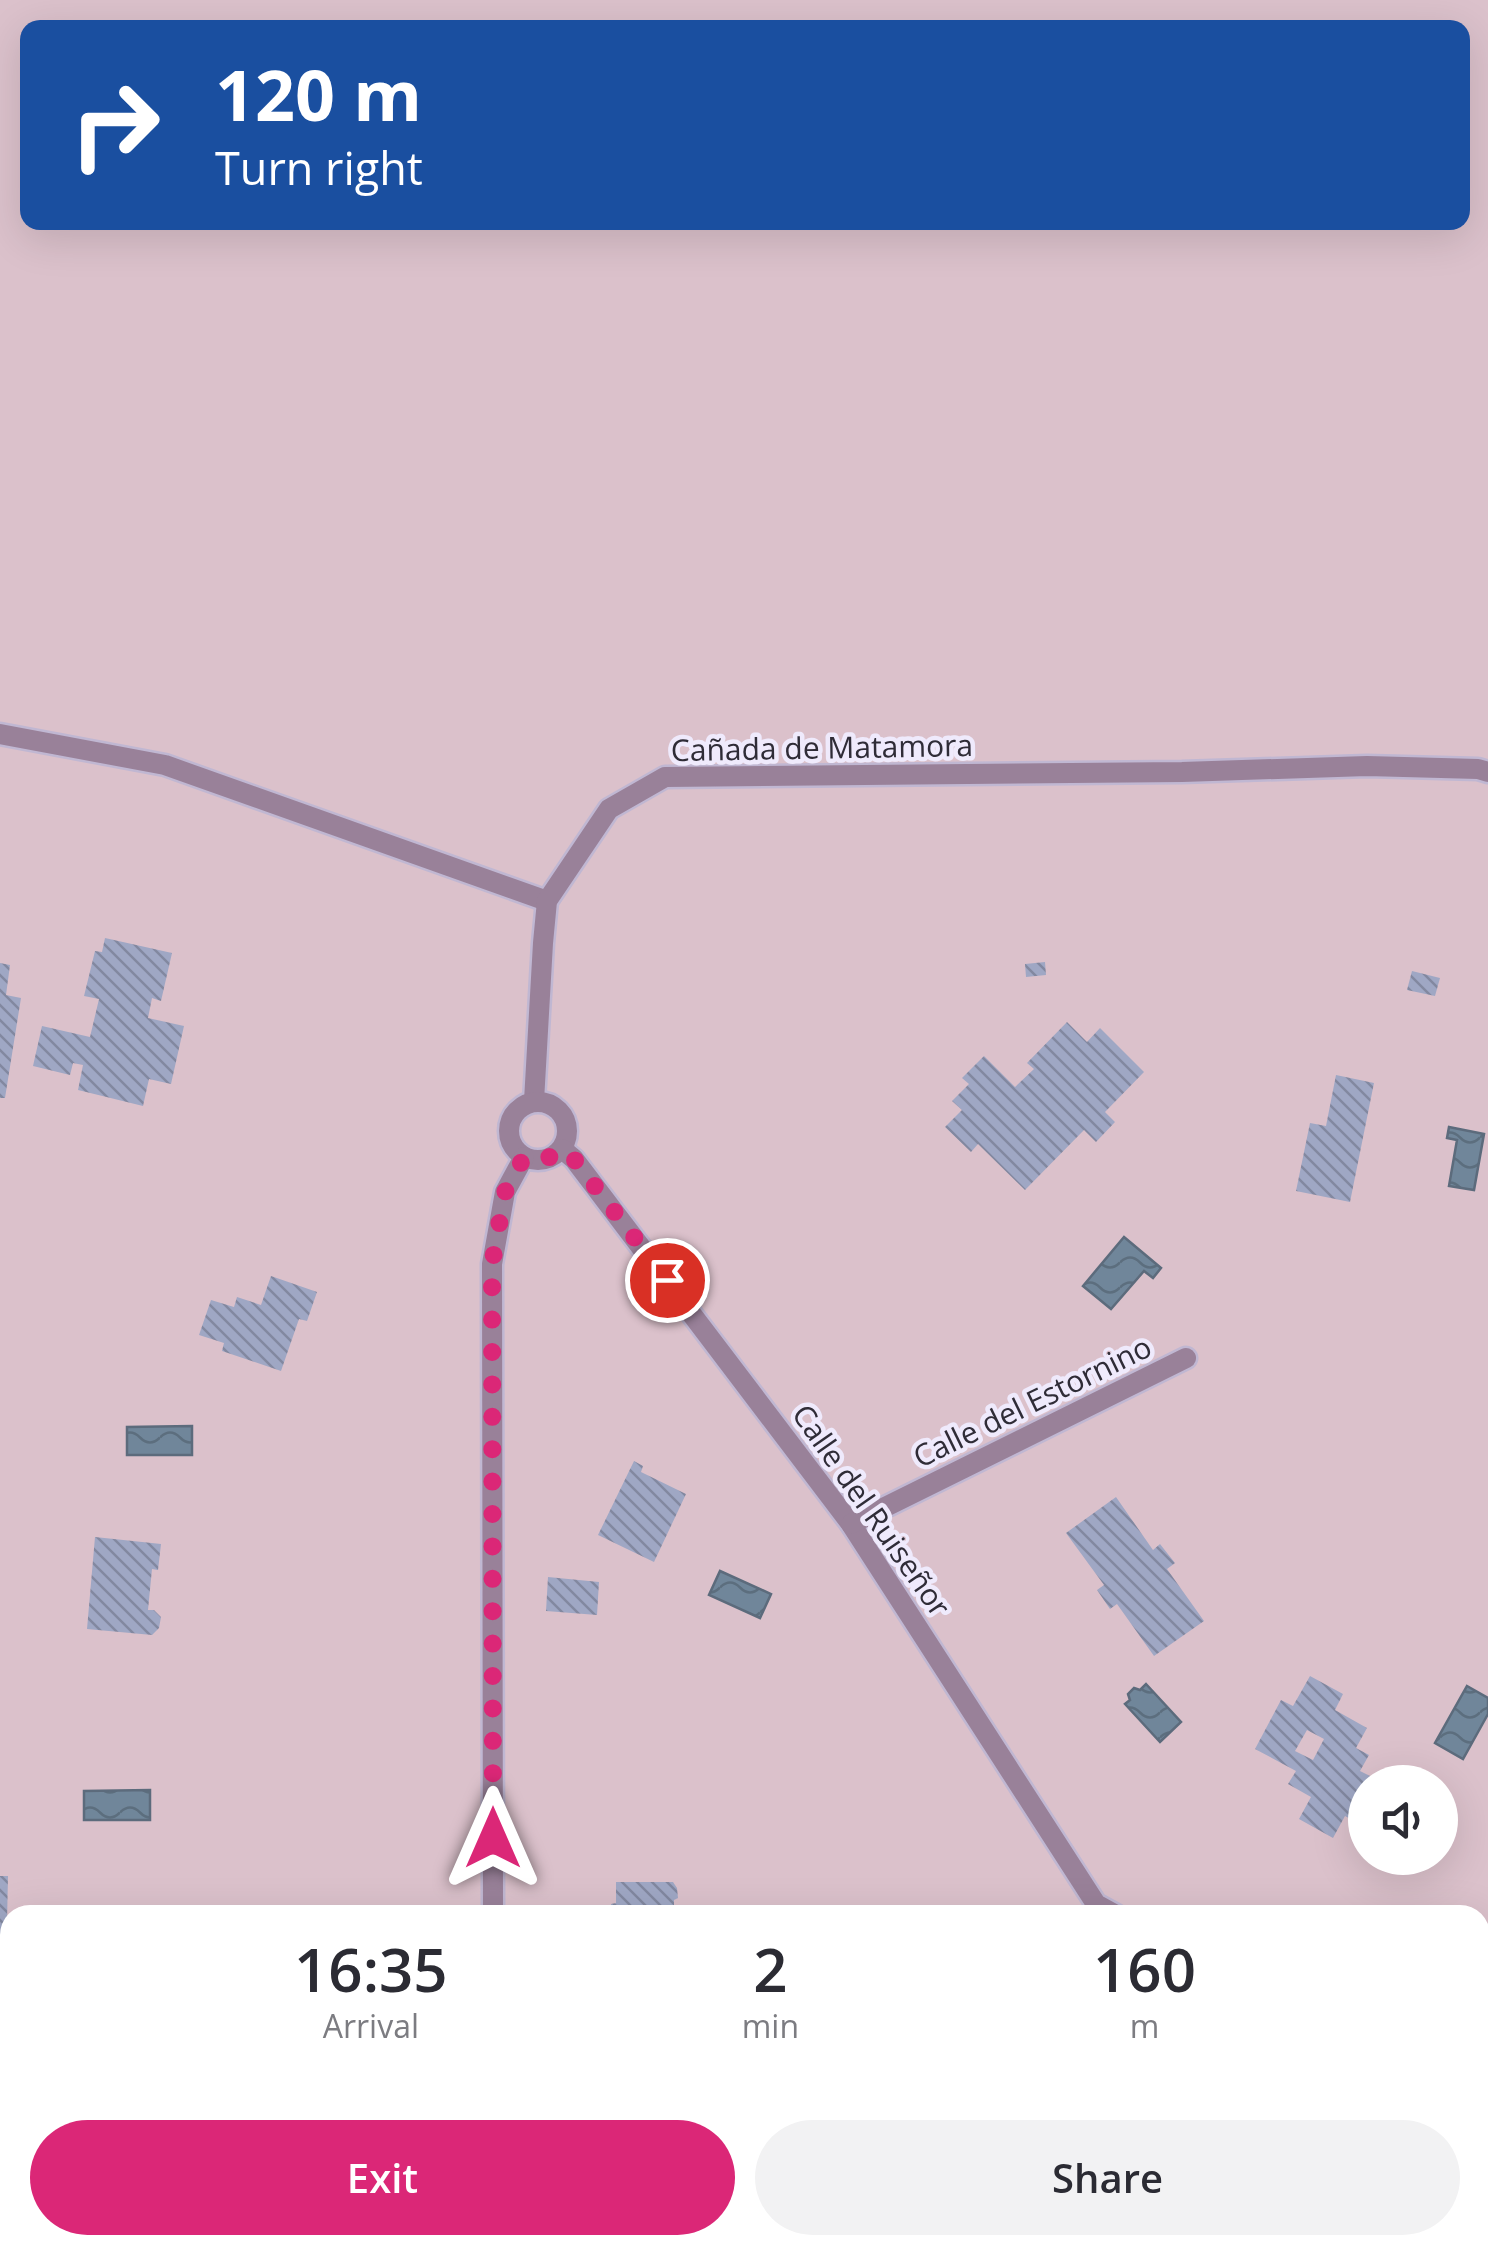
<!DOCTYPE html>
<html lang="en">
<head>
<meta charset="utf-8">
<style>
	body { margin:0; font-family:"Open Sans",sans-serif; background:#f2f2f3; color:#2b2b33; height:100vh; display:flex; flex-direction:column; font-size:38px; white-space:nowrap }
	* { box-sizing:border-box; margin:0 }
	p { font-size:32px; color:#7c7c81 }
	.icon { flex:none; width:55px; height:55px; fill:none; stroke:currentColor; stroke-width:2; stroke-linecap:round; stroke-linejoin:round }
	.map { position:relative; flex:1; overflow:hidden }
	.drawer { position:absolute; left:0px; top:1905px; width:1490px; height:350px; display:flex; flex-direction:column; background:#fff; border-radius:30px 30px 0 0; box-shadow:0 10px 40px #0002 }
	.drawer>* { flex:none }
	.banner { position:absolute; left:20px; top:20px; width:1450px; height:210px; border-radius:20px; box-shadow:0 10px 40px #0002; background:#1a4fa0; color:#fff; overflow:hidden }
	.tools { position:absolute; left:1348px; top:1765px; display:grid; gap:20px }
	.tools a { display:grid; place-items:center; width:110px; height:110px; border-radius:50%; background:#fff; box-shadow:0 10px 40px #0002; font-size:50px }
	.pin { position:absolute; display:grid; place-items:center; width:85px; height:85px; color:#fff; margin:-42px; border:5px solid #fff; border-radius:50%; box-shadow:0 2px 10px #0007 }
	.me { position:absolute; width:110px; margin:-55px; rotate:0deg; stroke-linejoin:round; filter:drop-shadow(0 0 8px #0008) }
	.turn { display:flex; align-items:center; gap:35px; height:210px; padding:0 30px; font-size:45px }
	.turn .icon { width:130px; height:130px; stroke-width:2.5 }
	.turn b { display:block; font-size:70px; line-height:85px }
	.eta { display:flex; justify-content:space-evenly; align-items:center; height:170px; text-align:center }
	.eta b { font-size:60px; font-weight:600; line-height:70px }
	.action { display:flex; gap:20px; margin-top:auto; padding:20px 30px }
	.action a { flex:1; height:115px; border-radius:60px; background:#db2777; color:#fff; font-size:40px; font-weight:600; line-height:115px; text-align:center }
	.action a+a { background:#f2f2f3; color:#2b2b33 }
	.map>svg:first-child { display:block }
	.grass { fill:#dbc1cb; fill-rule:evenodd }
	.water { fill:url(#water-waves); stroke:#5c6b7c; stroke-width:2.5 }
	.building { fill:url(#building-back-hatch); fill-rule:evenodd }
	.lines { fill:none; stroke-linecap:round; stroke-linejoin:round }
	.minor-casing { stroke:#c0b7d2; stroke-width:25 }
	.minor { stroke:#998199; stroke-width:20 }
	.route { stroke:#db2777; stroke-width:18; stroke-dasharray:0 32.4 }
	.labels { text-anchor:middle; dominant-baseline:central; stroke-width:9; stroke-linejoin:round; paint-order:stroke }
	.street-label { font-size:30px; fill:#2f2c37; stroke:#efeafc }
</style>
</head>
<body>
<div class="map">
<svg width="1488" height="2255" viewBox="0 0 1488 2255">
	<defs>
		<pattern id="water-waves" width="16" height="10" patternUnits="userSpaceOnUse" patternTransform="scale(2.5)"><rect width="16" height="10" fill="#70869a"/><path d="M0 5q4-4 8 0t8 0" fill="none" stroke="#5c6e7e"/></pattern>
		<pattern id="building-back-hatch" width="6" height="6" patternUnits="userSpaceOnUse" patternTransform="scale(2.5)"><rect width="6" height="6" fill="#9fa7c4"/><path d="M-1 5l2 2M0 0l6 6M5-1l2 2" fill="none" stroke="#8288a0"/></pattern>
	</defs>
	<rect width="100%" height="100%" fill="#e4daf9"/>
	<path class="grass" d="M 0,0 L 1488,0 L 1488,2255 L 0,2255 ZM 28,28 L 1462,28 L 1462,222 L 28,222 ZM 1365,1782 L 1440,1782 L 1440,1858 L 1365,1858 ZM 10,1915 L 1480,1915 L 1480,2245 L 10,2245 Z"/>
	<g class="water">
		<path d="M 1449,1127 L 1484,1134 L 1474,1190 L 1449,1186 L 1457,1140 L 1447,1138 Z"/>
		<path d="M 1124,1237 L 1161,1268 L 1153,1278 L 1144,1271 L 1111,1309 L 1083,1286 Z"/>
		<path d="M 192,1426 L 192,1455 L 127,1455 L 127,1427 Z"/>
		<path d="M 720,1571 L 771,1594 L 760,1618 L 709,1595 Z"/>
		<path d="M 1146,1684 L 1181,1722 L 1160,1742 L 1125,1704 L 1130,1700 L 1128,1694 L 1134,1688 L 1140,1690 Z"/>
		<path d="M 1467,1686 L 1488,1698 L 1488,1714 L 1463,1759 L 1435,1743 Z"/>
		<path d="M 150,1790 L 150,1820 L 84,1820 L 84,1791 Z"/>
		<path d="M 1359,2245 L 1414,2247 L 1414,2255 L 1359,2255 Z"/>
	</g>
	<g class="building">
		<path d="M 105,938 L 172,953 L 161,1001 L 152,998 L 148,1018 L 184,1026 L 171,1084 L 149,1079 L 143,1106 L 78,1090 L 83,1065 L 73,1063 L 70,1075 L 33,1066 L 42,1026 L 90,1037 L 99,999 L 84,996 L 95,951 L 102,952 Z"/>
		<path d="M 1045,962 L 1046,975 L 1026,977 L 1025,964 Z"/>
		<path d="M 0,963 L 10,965 L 6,995 L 21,998 L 5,1098 L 0,1098 Z"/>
		<path d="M 1412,971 L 1440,978 L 1435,996 L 1407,990 Z"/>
		<path d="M 1067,1022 L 1087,1042 L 1100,1028 L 1144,1072 L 1105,1112 L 1115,1122 L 1096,1142 L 1084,1130 L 1025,1190 L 978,1144 L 971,1152 L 945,1127 L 962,1110 L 952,1101 L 969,1084 L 962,1078 L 984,1056 L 1015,1087 L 1034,1069 L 1027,1063 Z"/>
		<path d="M 1336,1075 L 1374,1083 L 1350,1202 L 1296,1191 L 1310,1123 L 1326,1126 Z"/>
		<path d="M 271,1276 L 317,1292 L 307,1321 L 299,1319 L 281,1371 L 222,1351 L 224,1343 L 199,1335 L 211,1300 L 234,1307 L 237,1297 L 261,1305 Z"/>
		<path d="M 634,1461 L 643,1466 L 641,1472 L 686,1494 L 654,1562 L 598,1535 Z"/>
		<path d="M 1116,1497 L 1153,1550 L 1160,1544 L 1175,1563 L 1167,1569 L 1204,1621 L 1154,1656 L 1117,1604 L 1110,1609 L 1097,1590 L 1104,1585 L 1066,1533 Z"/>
		<path d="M 95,1537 L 161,1544 L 158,1570 L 152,1569 L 148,1610 L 154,1610 L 161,1617 L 159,1628 L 152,1635 L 87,1629 Z"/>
		<path d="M 548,1577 L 599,1582 L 597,1615 L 546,1611 Z"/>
		<path d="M 1310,1676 L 1343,1694 L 1335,1710 L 1367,1728 L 1356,1748 L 1369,1755 L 1360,1771 L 1382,1782 L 1365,1782 L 1365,1827 L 1345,1816 L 1333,1838 L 1299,1819 L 1311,1797 L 1288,1784 L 1296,1771 L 1255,1749 L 1281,1700 L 1293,1706 ZM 1307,1730 L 1324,1739 L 1313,1760 L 1295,1751 Z"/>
		<path d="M 0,1876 L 8,1876 L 6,1968 L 0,1968 Z"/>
		<path d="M 616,1882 L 673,1882 L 677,1888 L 678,1898 L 674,1900 L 674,1915 L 611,1915 L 611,1904 L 616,1903 Z"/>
		<path d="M 1214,2245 L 1299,2245 L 1299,2255 L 1213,2255 Z"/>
	</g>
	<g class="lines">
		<g class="minor-casing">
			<g id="minor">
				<path d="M 0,734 L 165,765 L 547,901"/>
				<path d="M 534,1101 L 543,943 L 547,901 L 609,809 L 665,777 L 1182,772 L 1367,766 L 1478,769 L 1488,772"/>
				<circle cx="538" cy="1131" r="29"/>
				<path d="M 562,1149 L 574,1159 L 851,1524 L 1096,1904 L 1116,1915"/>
				<path d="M 851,1524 L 1186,1358"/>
				<path d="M 493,1915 L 492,1264 L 505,1192 L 524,1157"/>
				<path d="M 1480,2113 L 1488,2117"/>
				<path d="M 494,2245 L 494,2255"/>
			</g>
		</g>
		<use href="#minor" class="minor"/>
	</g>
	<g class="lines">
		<path class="route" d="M 493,1838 L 492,1264 L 505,1192 L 524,1157 C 540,1161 549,1160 562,1149 L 574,1159 L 667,1280"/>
	</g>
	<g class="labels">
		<g class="street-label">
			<text transform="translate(822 747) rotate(-1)">Cañada de Matamora</text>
			<text transform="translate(1032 1401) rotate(-26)">Calle del Estornino</text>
			<text transform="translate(872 1510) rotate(55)">Calle del Ruiseñor</text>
		</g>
	</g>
</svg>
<div class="tools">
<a><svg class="icon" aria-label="sound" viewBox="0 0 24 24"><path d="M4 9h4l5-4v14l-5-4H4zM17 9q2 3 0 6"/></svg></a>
</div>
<div class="pin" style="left:667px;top:1280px;background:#d93025"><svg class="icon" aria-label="arrive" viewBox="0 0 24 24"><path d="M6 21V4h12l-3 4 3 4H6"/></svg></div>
<svg class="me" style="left:493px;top:1838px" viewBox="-20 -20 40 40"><path d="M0-17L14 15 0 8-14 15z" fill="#db2777" stroke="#fff" stroke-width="4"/></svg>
<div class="banner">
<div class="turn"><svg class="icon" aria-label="right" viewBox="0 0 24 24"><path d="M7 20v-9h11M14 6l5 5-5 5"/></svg><div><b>120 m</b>Turn right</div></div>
</div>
<section class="drawer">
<div class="eta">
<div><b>16:35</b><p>Arrival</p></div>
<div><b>2</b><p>min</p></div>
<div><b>160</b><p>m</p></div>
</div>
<div class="action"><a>Exit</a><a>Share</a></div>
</section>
</div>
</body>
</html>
